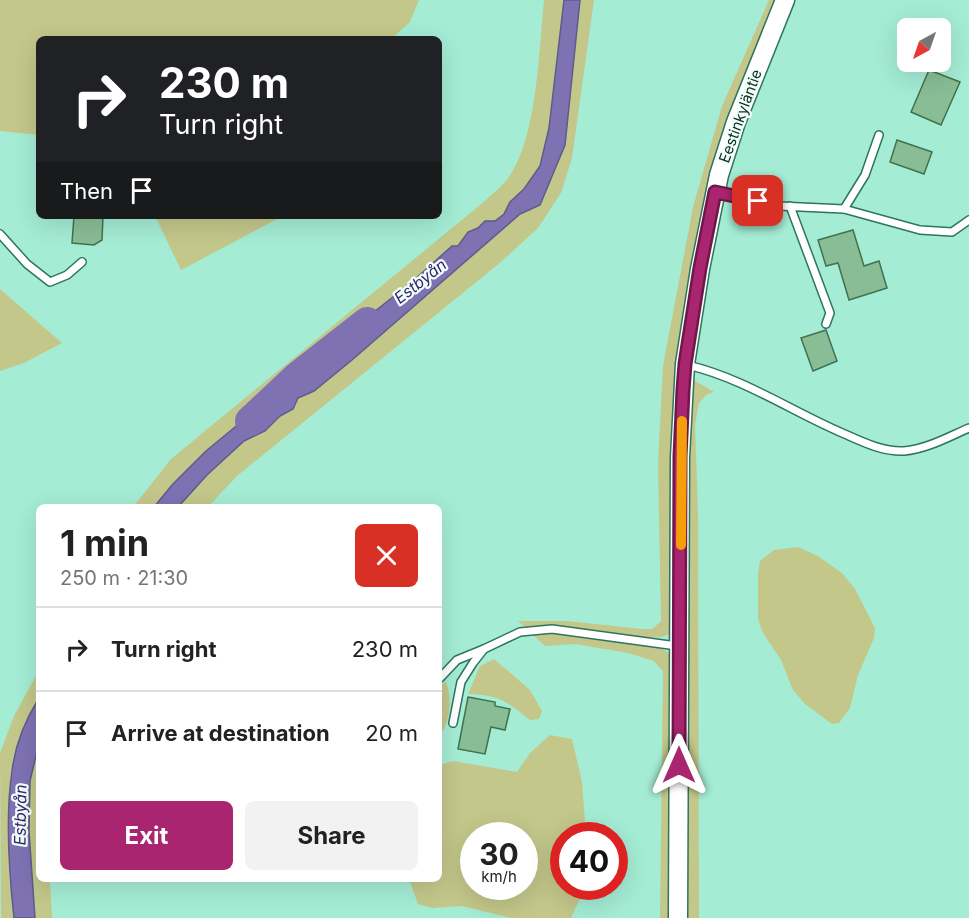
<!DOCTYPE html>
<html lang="en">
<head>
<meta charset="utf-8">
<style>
	body { margin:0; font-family:Inter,sans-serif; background:#f2f2f2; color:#222; height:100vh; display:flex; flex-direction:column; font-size:22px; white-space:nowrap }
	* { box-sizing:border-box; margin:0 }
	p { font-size:20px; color:#767676 }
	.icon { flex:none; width:33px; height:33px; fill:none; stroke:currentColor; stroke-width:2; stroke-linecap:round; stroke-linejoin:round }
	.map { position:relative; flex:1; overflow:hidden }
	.sheet { position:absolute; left:36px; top:504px; width:406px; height:378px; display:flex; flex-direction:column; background:#fff; border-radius:9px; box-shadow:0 6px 24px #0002 }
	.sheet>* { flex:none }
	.hud { position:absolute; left:36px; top:36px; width:406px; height:183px; border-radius:9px; box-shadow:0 6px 24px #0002; background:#202124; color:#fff; overflow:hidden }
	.needle { width:39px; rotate:220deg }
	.fabs { position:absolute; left:897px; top:18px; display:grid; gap:12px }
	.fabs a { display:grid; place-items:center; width:54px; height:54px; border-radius:9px; background:#fff; box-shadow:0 6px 24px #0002; font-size:30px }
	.speed { position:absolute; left:460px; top:822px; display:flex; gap:12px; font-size:30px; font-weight:700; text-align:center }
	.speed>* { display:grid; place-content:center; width:78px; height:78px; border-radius:50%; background:#fff; box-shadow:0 6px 24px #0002; line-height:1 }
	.speed small { font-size:15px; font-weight:400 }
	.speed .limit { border:9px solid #d22; background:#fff; color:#111 }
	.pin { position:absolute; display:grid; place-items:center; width:51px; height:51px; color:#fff; margin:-26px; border-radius:12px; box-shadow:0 3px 9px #0006 }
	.me { position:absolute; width:66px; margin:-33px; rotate:0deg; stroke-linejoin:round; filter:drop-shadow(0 0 4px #0008) }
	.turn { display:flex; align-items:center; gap:21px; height:126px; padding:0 24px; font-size:27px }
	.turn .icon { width:78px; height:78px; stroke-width:2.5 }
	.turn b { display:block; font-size:42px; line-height:51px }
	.then { display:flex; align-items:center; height:57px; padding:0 24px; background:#0003; gap:12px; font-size:22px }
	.round { display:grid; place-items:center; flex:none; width:63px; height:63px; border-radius:9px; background:#f2f2f2 }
	.headline { display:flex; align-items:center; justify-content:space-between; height:102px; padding:0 24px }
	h1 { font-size:36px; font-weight:700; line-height:45px }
	.cta { display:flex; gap:12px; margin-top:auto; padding:12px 24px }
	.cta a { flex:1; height:69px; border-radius:9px; background:#a9256f; color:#fff; font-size:24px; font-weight:700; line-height:69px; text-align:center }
	.cta a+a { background:#f2f2f2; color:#222 }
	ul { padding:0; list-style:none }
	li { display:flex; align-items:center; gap:18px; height:84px; padding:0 24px; border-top:2px solid #e0e0e0 }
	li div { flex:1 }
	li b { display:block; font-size:22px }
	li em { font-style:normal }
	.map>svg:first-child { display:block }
	.green { fill:#c3c78a; fill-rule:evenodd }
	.water { fill:#7e72b3; stroke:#5c5d88; stroke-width:1.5 }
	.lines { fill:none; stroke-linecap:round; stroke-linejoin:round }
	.river { stroke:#7e72b3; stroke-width:30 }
	.building { fill:#89bd96; stroke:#41724e; stroke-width:1.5 }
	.service-casing { stroke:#2d7560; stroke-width:10 }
	.tertiary-casing { stroke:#2d7560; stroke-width:21 }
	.service { stroke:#fff; stroke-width:7 }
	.tertiary { stroke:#fff; stroke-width:18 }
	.route-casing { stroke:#6e1848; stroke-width:15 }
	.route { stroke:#a9256f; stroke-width:10 }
	.slow { stroke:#f59e0b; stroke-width:10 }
	.labels { text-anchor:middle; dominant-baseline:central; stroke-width:4.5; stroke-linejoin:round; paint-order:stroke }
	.street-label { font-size:15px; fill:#0d2b23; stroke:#f1fffa }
	.water-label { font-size:16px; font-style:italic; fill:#3a2271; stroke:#f1fffa }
</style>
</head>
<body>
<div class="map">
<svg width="969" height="918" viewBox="0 0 969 918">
	<rect width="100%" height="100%" fill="#a4ecd4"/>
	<g class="green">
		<path d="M 0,0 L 419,0 L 410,22 L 391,39 L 39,39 L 39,135 L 0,131 Z"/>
		<path d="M 544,0 L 564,0 L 549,128 L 540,166 L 524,189 L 510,202 L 504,214 L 495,221 L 485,221 L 478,228 L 468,232 L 458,246 L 452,246 L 413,281 L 345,335 L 312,374 L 296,382 L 252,413 L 206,451 L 172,485 L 154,507 L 133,507 L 171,459 L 486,200 C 492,194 500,188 506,181 C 537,143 539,50 544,0 Z"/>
		<path d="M 580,0 L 594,0 L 572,158 L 561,193 L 538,228 L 501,262 L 237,476 L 208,507 L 178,507 L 207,475 L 244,441 L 265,431 L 280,416 L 293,409 L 298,398 L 314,391 L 352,360 L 520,214 L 540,205 L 565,145 Z"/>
		<path d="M 769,0 L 777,0 L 738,91 L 715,164 L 692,268 L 674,625 L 670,634 L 662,637 L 647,638 L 547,625 L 526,628 L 518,621 L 567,621 L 642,629 L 652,629 L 661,621 L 658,463 L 663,366 L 693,207 L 722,106 Z"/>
		<path d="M 155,216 L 283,216 L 181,270 Z"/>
		<path d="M 0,289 L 62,343 L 24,363 L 0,371 Z"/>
		<path d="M 692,379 L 714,392 L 706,395 L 699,403 L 695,425 L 698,514 L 699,918 L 685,918 L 688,431 Z"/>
		<path d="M 798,547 L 818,556 L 843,574 L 855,589 L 875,628 L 874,638 L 858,675 L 850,708 L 839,723 L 832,724 L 805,704 L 793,690 L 781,660 L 763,633 L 758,619 L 758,574 L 760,561 L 774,550 Z"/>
		<path d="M 559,633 L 650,646 L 661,648 L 670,654 L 671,918 L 660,918 L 663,671 L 654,661 L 628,653 L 576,644 L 545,646 L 533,635 Z"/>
		<path d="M 494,659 L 530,690 L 542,711 L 539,719 L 530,720 C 507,701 499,695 468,694 L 480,666 Z"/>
		<path d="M 39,670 L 39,698 L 19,742 L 9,871 L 14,918 L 1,918 L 0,753 L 14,716 Z"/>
		<path d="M 445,681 C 453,693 450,724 440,735 L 440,689 Z"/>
		<path d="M 550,735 L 572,739 L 582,782 L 586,835 L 564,836 L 564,886 L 583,887 L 582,894 L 571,918 L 511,918 L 462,906 L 432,908 L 418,904 L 409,879 L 440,879 L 440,765 L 453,761 L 517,772 L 530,753 ZM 474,836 L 525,836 L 525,886 L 474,886 Z"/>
		<path d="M 39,743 L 39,879 L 50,879 L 52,918 L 35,918 L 29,831 L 30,781 Z"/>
	</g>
	<g class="water">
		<path d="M 564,0 L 580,0 L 565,145 L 540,205 L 520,214 L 352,360 L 314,391 L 298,398 L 293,409 L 280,416 L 265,431 L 244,441 L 207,475 L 178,507 L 154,507 L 172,485 L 206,451 L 252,413 L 296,382 L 312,374 L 345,335 L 413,281 L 452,246 L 458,246 L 468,232 L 478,228 L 485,221 L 495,221 L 504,214 L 510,202 L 524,189 L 540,166 L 549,128 Z"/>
		<path d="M 39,698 L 39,743 L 30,781 L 29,831 L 35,918 L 14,918 C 9,872 5,817 12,771 C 15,745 26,719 39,698 Z"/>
	</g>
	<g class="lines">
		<path class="river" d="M 250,421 L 298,376 L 367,322"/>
	</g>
	<g class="building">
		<path d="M 929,70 L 960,82 L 941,125 L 911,112 Z"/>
		<path d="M 897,140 L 932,152 L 924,174 L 890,162 Z"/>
		<path d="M 74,216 L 103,216 L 102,240 L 94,245 L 72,243 Z"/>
		<path d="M 853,230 L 864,266 L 879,261 L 887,288 L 849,300 L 838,263 L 826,266 L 818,240 Z"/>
		<path d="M 826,330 L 837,361 L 813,371 L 801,338 Z"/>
		<path d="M 468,697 L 495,702 L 495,706 L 510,709 L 505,730 L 491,727 L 485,754 L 458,749 Z"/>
	</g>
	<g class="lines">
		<g class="service-casing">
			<g id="service">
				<path d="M 718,193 L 779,206 L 844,209 L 865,175 L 879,135"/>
				<path d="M 790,206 L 830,313 L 826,324"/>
				<path d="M 844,209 L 920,230 L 952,232 L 969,220"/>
				<path d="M 0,234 L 27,264 L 50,282 L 67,275 L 82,262"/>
				<path d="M 687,365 C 744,378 794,413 847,435 C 865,443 884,452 904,451 C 927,449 948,437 969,428"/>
				<path d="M 440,678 L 457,660 L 484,649"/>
				<path d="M 453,723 L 461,682 L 473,663 L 484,649 L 520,632 L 552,629 L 677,646"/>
			</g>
		</g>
		<g class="tertiary-casing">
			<path id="tertiary" d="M 678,918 L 680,457 L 685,364 L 700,269 L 719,175 L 736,122 L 785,0"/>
		</g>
		<use href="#service" class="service"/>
		<use href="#tertiary" class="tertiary"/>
	</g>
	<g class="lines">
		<g class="route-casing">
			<path id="route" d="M 679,765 L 680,456 L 683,390 L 685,364 L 700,268 L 715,192 L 758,201"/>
		</g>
		<use href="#route" class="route"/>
		<path class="slow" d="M 681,545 L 682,421"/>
	</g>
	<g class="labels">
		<g class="street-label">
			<text transform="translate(740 116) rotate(-70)">Eestinkyläntie</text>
		</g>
		<g class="water-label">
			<text transform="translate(420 281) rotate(-38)">Estbyån</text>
			<text transform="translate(20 815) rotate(-89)">Estbyån</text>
		</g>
	</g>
</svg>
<div class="fabs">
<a><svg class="needle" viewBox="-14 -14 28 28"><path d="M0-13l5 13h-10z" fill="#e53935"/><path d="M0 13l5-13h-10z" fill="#767676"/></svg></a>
</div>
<div class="speed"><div>30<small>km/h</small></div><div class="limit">40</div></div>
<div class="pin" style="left:758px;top:201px;background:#d93025"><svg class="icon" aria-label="arrive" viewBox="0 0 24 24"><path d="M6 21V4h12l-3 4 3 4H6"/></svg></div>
<svg class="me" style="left:679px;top:765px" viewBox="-20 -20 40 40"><path d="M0-17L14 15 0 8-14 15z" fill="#a9256f" stroke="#fff" stroke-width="4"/></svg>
<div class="hud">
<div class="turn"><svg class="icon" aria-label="right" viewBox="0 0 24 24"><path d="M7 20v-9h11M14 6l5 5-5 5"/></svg><div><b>230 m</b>Turn right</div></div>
<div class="then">Then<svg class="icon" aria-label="arrive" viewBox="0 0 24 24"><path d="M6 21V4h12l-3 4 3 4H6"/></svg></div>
</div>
<section class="sheet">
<div class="headline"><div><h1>1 min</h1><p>250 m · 21:30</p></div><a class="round" style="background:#d93025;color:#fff"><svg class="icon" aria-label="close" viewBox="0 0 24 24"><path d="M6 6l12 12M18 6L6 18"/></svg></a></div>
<ul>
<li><svg class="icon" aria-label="right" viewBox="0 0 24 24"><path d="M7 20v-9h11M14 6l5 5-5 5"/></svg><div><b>Turn right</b></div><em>230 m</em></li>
<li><svg class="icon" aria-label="arrive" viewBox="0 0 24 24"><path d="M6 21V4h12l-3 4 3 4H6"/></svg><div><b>Arrive at destination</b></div><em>20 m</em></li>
</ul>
<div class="cta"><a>Exit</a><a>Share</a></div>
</section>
</div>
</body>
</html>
